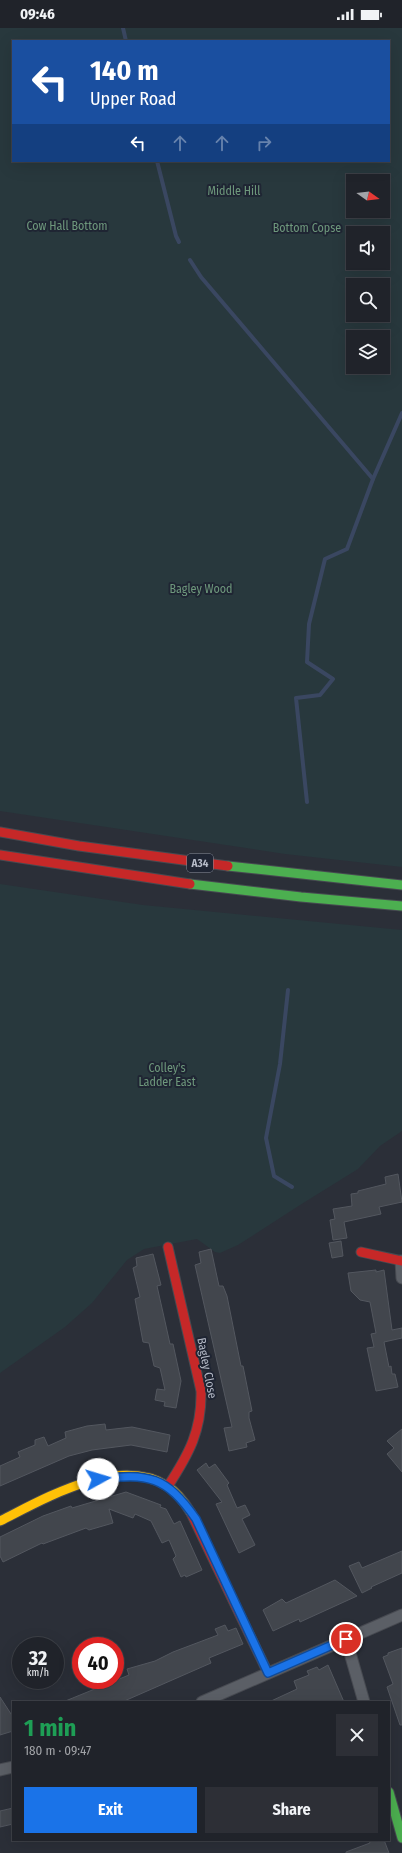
<!DOCTYPE html>
<html lang="en">
<head>
<meta charset="utf-8">
<style>
	body { margin:0; font-family:"Fira Sans Condensed",sans-serif; background:#2d2f36; color:#f1f3f6; height:100vh; display:flex; flex-direction:column; font-size:15px; white-space:nowrap }
	* { box-sizing:border-box; margin:0 }
	p { font-size:13px; color:#a2a4a8 }
	.icon { flex:none; width:22px; height:22px; fill:none; stroke:currentColor; stroke-width:2; stroke-linecap:round; stroke-linejoin:round }
	.map { position:relative; flex:1; overflow:hidden }
	.sheet { position:absolute; left:12px; top:1673px; width:378px; height:140px; display:flex; flex-direction:column; background:#20232a; border-radius:0px; box-shadow:0 4px 16px #0002,0 0 0 1px #3d4047 }
	.sheet>* { flex:none }
	.guide { position:absolute; left:12px; top:12px; width:378px; height:122px; border-radius:0px; box-shadow:0 4px 16px #0002,0 0 0 1px #3d4047; background:#1a4fa0; color:#fff; overflow:hidden }
	.needle { width:26px; rotate:104deg }
	.fabs { position:absolute; left:346px; top:146px; display:grid; gap:8px }
	.fabs a { display:grid; place-items:center; width:44px; height:44px; border-radius:0px; background:#20232a; box-shadow:0 4px 16px #0002,0 0 0 1px #3d4047; font-size:20px }
	.speed { position:absolute; left:12px; top:1609px; display:flex; gap:8px; font-size:20px; font-weight:700; text-align:center }
	.speed>* { display:grid; place-content:center; width:52px; height:52px; border-radius:50%; background:#20232a; box-shadow:0 4px 16px #0002,0 0 0 1px #3d4047; line-height:1 }
	.speed small { font-size:10px; font-weight:400 }
	.speed .limit { border:6px solid #d22; background:#fff; color:#111 }
	.pin { position:absolute; display:grid; place-items:center; width:34px; height:34px; color:#fff; margin:-17px; border:2px solid #fff; border-radius:50%; box-shadow:0 1px 4px #0007 }
	.me { position:absolute; width:44px; margin:-22px; rotate:84deg; stroke-linejoin:round; filter:drop-shadow(0 0 3px #0008) }
	.turn { display:flex; align-items:center; gap:14px; height:84px; padding:0 12px; font-size:18px }
	.turn .icon { width:52px; height:52px; stroke-width:2.5 }
	.turn b { display:block; font-size:28px; line-height:34px }
	.lanes { display:flex; align-items:center; height:38px; padding:0 12px; background:#0003; justify-content:center; gap:20px; direction:ltr }
	.lanes .off { opacity:.35 }
	.round { display:grid; place-items:center; flex:none; width:42px; height:42px; border-radius:0px; background:#2d2f36 }
	.summary { display:flex; align-items:center; justify-content:space-between; height:68px; padding:0 12px }
	h1 { font-size:24px; font-weight:700; line-height:30px; color:#1e9e55 }
	.primary-button { display:flex; gap:8px; margin-top:auto; padding:8px 12px }
	.primary-button a { flex:1; height:46px; border-radius:0px; background:#1a73e8; color:#fff; font-size:16px; font-weight:700; line-height:46px; text-align:center }
	.primary-button a+a { background:#2d2f36; color:#f1f3f6 }
	.status { display:flex; justify-content:space-between; align-items:center; height:28px; padding:0 20px; background:#20232a; direction:ltr }
	.status svg { height:11px; fill:currentColor }
	.map>svg:first-child { display:block }
	.green { fill:#28383d; fill-rule:evenodd }
	.lines { fill:none; stroke-linecap:round; stroke-linejoin:round }
	.stream { stroke:#3a4761; stroke-width:4 }
	.building { fill:#42464d; stroke:#53575f }
	.street-casing { stroke:#474a51; stroke-width:13 }
	.fast-casing { stroke:#474a51; stroke-width:11 }
	.slow-casing { stroke:#474a51; stroke-width:11 }
	.jam-casing { stroke:#474a51; stroke-width:11 }
	.street { stroke:#5b5f66; stroke-width:11 }
	.fast { stroke:#4caf50; stroke-width:9 }
	.slow { stroke:#ffc107; stroke-width:9 }
	.jam { stroke:#c62828; stroke-width:9 }
	.route-casing { stroke:#114b97; stroke-width:10 }
	.route { stroke:#1a73e8; stroke-width:7 }
	.labels { text-anchor:middle; dominant-baseline:central; stroke-width:4; stroke-linejoin:round; paint-order:stroke }
	.shield { fill:#1f2533; stroke:#898e9b; stroke-width:1 }
	.shield-label { font-size:11px; font-weight:bold; fill:#b6bbc8 }
	.park-label { font-size:12px; fill:#6e987c; stroke:#1f2533 }
	.street-label { font-size:12px; fill:#b6bbc8; stroke:#1f2533 }
</style>
</head>
<body>
<div class="status"><b>09:46</b><svg viewBox="0 0 49 12"><path d="M0 12V9h3v3zM5 12V6h3v6zM10 12V3h3v9zM15 12V0h3v12zM26 1h20v11H26zM47 4h2v5h-2z"/></svg></div>
<div class="map">
<svg width="402" height="1825" viewBox="0 0 402 1825">
	<rect width="100%" height="100%" fill="#2b2f38"/>
	<g class="green">
		<path d="M 0,0 L 402,0 L 402,839 L 285,826 L 0,783 ZM 13,13 L 389,13 L 389,133 L 13,133 ZM 353,153 L 383,153 L 383,183 L 353,183 ZM 353,205 L 383,205 L 383,235 L 353,235 ZM 353,257 L 383,257 L 383,287 L 353,287 ZM 353,309 L 383,309 L 383,339 L 353,339 Z"/>
		<path d="M 0,856 L 143,877 L 402,902 L 402,1103 L 380,1118 L 358,1141 L 300,1177 L 238,1217 L 220,1225 L 215,1224 L 197,1211 L 144,1221 L 127,1232 L 92,1275 L 65,1299 L 0,1345 Z"/>
	</g>
	<g class="lines">
		<g class="stream">
			<path d="M 123,0 L 126,13"/>
			<path d="M 157,133 L 176,208 L 179,214"/>
			<path d="M 190,232 L 201,249 L 373,451"/>
			<path d="M 307,774 L 296,670 L 320,667 L 333,651 L 307,634 L 309,596 L 325,531 L 347,521 L 373,451 L 402,385"/>
			<path d="M 288,962 L 280,1036 L 266,1110 L 274,1148 L 292,1159"/>
		</g>
	</g>
	<g class="building">
		<path d="M 398,1146 L 402,1174 L 379,1179 L 381,1186 L 344,1194 L 347,1210 L 333,1212 L 330,1192 L 335,1191 L 333,1181 L 352,1178 L 351,1166 L 358,1165 L 358,1163 L 386,1156 L 385,1149 Z"/>
		<path d="M 341,1213 L 343,1228 L 332,1230 L 329,1215 Z"/>
		<path d="M 211,1221 L 219,1258 L 223,1258 L 227,1268 L 241,1338 L 243,1338 L 252,1383 L 249,1384 L 249,1390 L 255,1412 L 246,1415 L 247,1419 L 229,1423 L 224,1400 L 232,1399 L 195,1237 L 201,1235 L 199,1224 Z"/>
		<path d="M 153,1226 L 161,1257 L 157,1258 L 164,1289 L 170,1316 L 173,1316 L 181,1353 L 176,1380 L 164,1378 L 165,1374 L 155,1372 L 157,1361 L 165,1362 L 160,1340 L 154,1338 L 149,1315 L 143,1314 L 135,1271 L 140,1269 L 133,1240 L 137,1238 L 136,1230 Z"/>
		<path d="M 376,1242 L 376,1244 L 384,1242 L 392,1302 L 402,1300 L 402,1310 L 384,1314 L 389,1339 L 391,1338 L 392,1346 L 395,1346 L 398,1359 L 376,1363 L 367,1320 L 374,1319 L 371,1306 L 376,1305 L 370,1274 L 360,1272 L 351,1263 L 348,1245 Z"/>
		<path d="M 105,1396 L 106,1402 L 132,1399 L 170,1407 L 167,1424 L 131,1417 L 92,1422 L 69,1428 L 0,1458 L 0,1438 L 20,1429 L 18,1424 L 35,1417 L 35,1412 L 44,1409 L 48,1418 L 66,1410 L 65,1404 L 87,1398 Z"/>
		<path d="M 402,1401 L 402,1444 L 387,1426 L 394,1420 L 387,1413 Z"/>
		<path d="M 206,1435 L 209,1440 L 215,1436 L 229,1455 L 227,1457 L 237,1480 L 245,1477 L 250,1487 L 242,1491 L 255,1517 L 239,1525 L 216,1476 L 222,1474 L 197,1442 Z"/>
		<path d="M 126,1464 L 161,1477 L 160,1479 L 166,1481 L 174,1496 L 180,1493 L 202,1542 L 186,1549 L 185,1547 L 181,1549 L 173,1531 L 176,1528 L 169,1512 L 162,1515 L 151,1493 L 135,1486 L 133,1490 L 109,1481 L 113,1495 L 89,1502 L 86,1500 L 43,1516 L 42,1515 L 3,1534 L 0,1528 L 0,1509 L 43,1488 L 71,1478 L 72,1480 Z"/>
		<path d="M 402,1523 L 402,1545 L 371,1559 L 372,1560 L 362,1565 L 349,1538 L 359,1534 L 362,1540 Z"/>
		<path d="M 335,1552 L 357,1568 L 300,1594 L 299,1591 L 273,1603 L 263,1582 L 282,1571 L 286,1575 Z"/>
		<path d="M 225,1597 L 228,1603 L 236,1600 L 243,1616 L 209,1630 L 211,1635 L 122,1674 L 63,1674 L 129,1647 L 127,1641 L 155,1633 L 173,1624 L 218,1607 L 215,1601 Z"/>
		<path d="M 402,1620 L 402,1697 L 400,1697 L 387,1659 L 393,1656 L 383,1629 L 388,1627 L 388,1625 Z"/>
		<path d="M 328,1637 L 344,1674 L 269,1674 L 297,1661 L 294,1653 L 309,1647 L 307,1643 L 317,1639 L 319,1642 Z"/>
		<path d="M 0,1669 L 13,1689 L 13,1703 L 0,1707 Z"/>
		<path d="M 13,1780 L 13,1796 L 0,1799 L 0,1783 Z"/>
		<path d="M 369,1812 L 384,1812 L 389,1825 L 346,1825 L 346,1824 L 370,1815 Z"/>
	</g>
	<g class="lines">
		<g class="street-casing">
			<g id="street">
				<path d="M 401,1233 L 402,1250"/>
				<path d="M 346,1611 L 364,1674"/>
				<path d="M 202,1674 L 402,1587"/>
				<path d="M 0,1742 L 13,1739"/>
			</g>
		</g>
		<g class="fast-casing">
			<g id="fast">
				<path d="M 228,838 L 402,857"/>
				<path d="M 190,856 L 301,869 L 402,878"/>
				<path d="M 389,1764 L 402,1810"/>
			</g>
		</g>
		<g class="slow-casing">
			<path id="slow" d="M 0,1493 C 44,1471 118,1427 167,1458 C 177,1464 185,1475 191,1485"/>
		</g>
		<g class="jam-casing">
			<g id="jam">
				<path d="M 0,804 L 79,818 L 228,838"/>
				<path d="M 0,827 L 190,856"/>
				<path d="M 168,1219 L 201,1363 C 202,1402 189,1426 168,1458"/>
				<path d="M 361,1224 L 402,1233"/>
				<path d="M 191,1485 L 268,1645"/>
			</g>
		</g>
		<use href="#street" class="street"/>
		<use href="#fast" class="fast"/>
		<use href="#slow" class="slow"/>
		<use href="#jam" class="jam"/>
	</g>
	<g class="lines">
		<g class="route-casing">
			<path id="route" d="M 98,1451 C 149,1445 166,1448 196,1491 L 268,1645 L 346,1611"/>
		</g>
		<use href="#route" class="route"/>
	</g>
	<g class="labels">
		<rect class="shield" x="187" y="826" width="26" height="18" rx="3"/>
		<g class="shield-label">
			<text x="200" y="835">A34</text>
		</g>
		<g class="park-label">
			<text x="234" y="163">Middle Hill</text>
			<text x="67" y="198">Cow Hall Bottom</text>
			<text x="307" y="200">Bottom Copse</text>
			<text x="201" y="561">Bagley Wood</text>
			<text x="167" y="1040">Colley's<tspan x="167" dy="14">Ladder East</tspan></text>
		</g>
		<g class="street-label">
			<text transform="translate(207 1340) rotate(79)">Bagley Close</text>
		</g>
	</g>
</svg>
<div class="fabs">
<a><svg class="needle" viewBox="-14 -14 28 28"><path d="M0-13l5 13h-10z" fill="#e53935"/><path d="M0 13l5-13h-10z" fill="#a2a4a8"/></svg></a>
<a><svg class="icon" aria-label="sound" viewBox="0 0 24 24"><path d="M4 9h4l5-4v14l-5-4H4zM17 9q2 3 0 6"/></svg></a>
<a><svg class="icon" aria-label="search" viewBox="0 0 24 24"><circle cx="10" cy="10" r="6"/><path d="M15 15l6 6"/></svg></a>
<a><svg class="icon" aria-label="layers" viewBox="0 0 24 24"><path d="M12 4l9 5-9 5-9-5zM3 14l9 5 9-5"/></svg></a>
</div>
<div class="speed"><div>32<small>km/h</small></div><div class="limit">40</div></div>
<div class="pin" style="left:346px;top:1611px;background:#d93025"><svg class="icon" aria-label="arrive" viewBox="0 0 24 24"><path d="M6 21V4h12l-3 4 3 4H6"/></svg></div>
<svg class="me" style="left:98px;top:1451px" viewBox="-20 -20 40 40"><circle r="19" fill="#fff"/><path d="M0-13L10 11 0 6-10 11z" fill="#1a73e8"/></svg>
<div class="guide">
<div class="turn"><svg class="icon" aria-label="left" viewBox="0 0 24 24"><path d="M17 20v-9H6M10 6l-5 5 5 5"/></svg><div><b>140 m</b>Upper Road</div></div>
<div class="lanes"><svg class="icon" aria-label="left" viewBox="0 0 24 24"><path d="M17 20v-9H6M10 6l-5 5 5 5"/></svg><svg class="icon off" aria-label="ahead" viewBox="0 0 24 24"><path d="M12 20V5M6 11l6-6 6 6"/></svg><svg class="icon off" aria-label="ahead" viewBox="0 0 24 24"><path d="M12 20V5M6 11l6-6 6 6"/></svg><svg class="icon off" aria-label="right" viewBox="0 0 24 24"><path d="M7 20v-9h11M14 6l5 5-5 5"/></svg></div>
</div>
<section class="sheet">
<div class="summary"><div><h1>1 min</h1><p>180 m · 09:47</p></div><a class="round"><svg class="icon" aria-label="close" viewBox="0 0 24 24"><path d="M6 6l12 12M18 6L6 18"/></svg></a></div>
<div class="primary-button"><a>Exit</a><a>Share</a></div>
</section>
</div>
</body>
</html>
